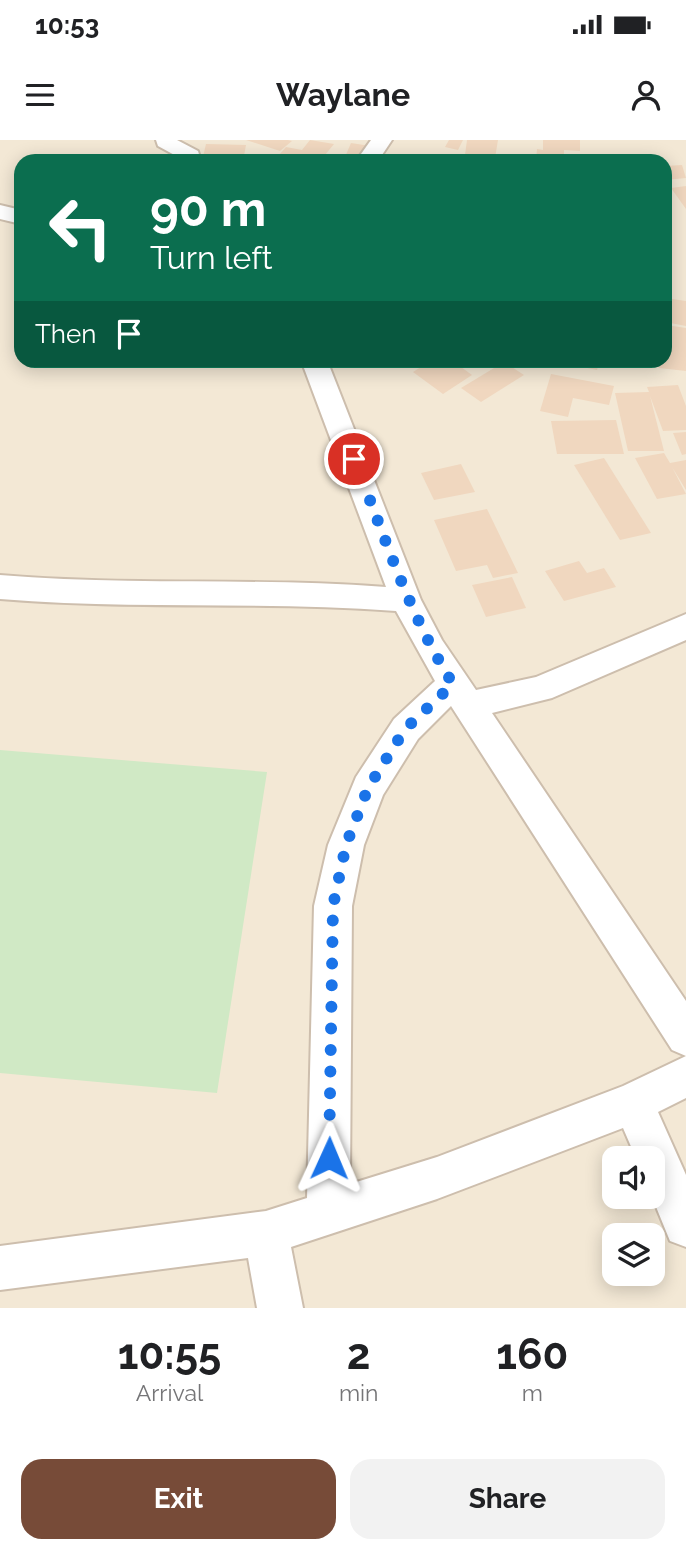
<!DOCTYPE html>
<html lang="en">
<head>
<meta charset="utf-8">
<style>
	body { margin:0; font-family:Raleway,sans-serif; background:#f2f2f2; color:#202124; height:100vh; display:flex; flex-direction:column; font-size:26px; white-space:nowrap }
	* { box-sizing:border-box; margin:0 }
	p { font-size:23px; color:#757577 }
	.icon { flex:none; width:38px; height:38px; fill:none; stroke:currentColor; stroke-width:2; stroke-linecap:round; stroke-linejoin:round }
	.map { position:relative; height:1168px; overflow:hidden }
	.side { display:flex; flex-direction:column; background:#fff; flex:1 }
	.side>* { flex:none }
	.guide { position:absolute; left:14px; top:14px; width:658px; height:214px; border-radius:21px; box-shadow:0 4px 18px #0003; background:#0b6e4f; color:#fff; overflow:hidden }
	.controls { position:absolute; left:602px; top:1006px; display:grid; gap:14px }
	.controls a { display:grid; place-items:center; width:63px; height:63px; border-radius:14px; background:#fff; box-shadow:0 4px 18px #0003; font-size:35px }
	.pin { position:absolute; display:grid; place-items:center; width:60px; height:60px; color:#fff; margin:-30px; border:4px solid #fff; border-radius:50%; box-shadow:0 2px 7px #0007 }
	.me { position:absolute; width:77px; margin:-38px; rotate:1deg; stroke-linejoin:round; filter:drop-shadow(0 0 5px #0008) }
	.turn { display:flex; align-items:center; gap:24px; height:147px; padding:0 21px; font-size:32px }
	.turn .icon { width:91px; height:91px; stroke-width:2.5 }
	.turn b { display:block; font-size:49px; line-height:60px }
	.then { display:flex; align-items:center; height:66px; padding:0 21px; background:#0003; gap:14px; font-size:26px }
	.eta { display:flex; justify-content:space-evenly; align-items:center; height:119px; text-align:center }
	.eta b { font-size:42px; font-weight:700; line-height:49px }
	.primary-button { display:flex; gap:14px; margin-top:auto; padding:14px 21px }
	.primary-button a { flex:1; height:80px; border-radius:21px; background:#774b38; color:#fff; font-size:28px; font-weight:700; line-height:80px; text-align:center }
	.primary-button a+a { background:#f2f2f2; color:#202124 }
	.status { display:flex; justify-content:space-between; align-items:center; height:49px; padding:0 35px; background:#fff; direction:ltr }
	.status svg { height:19px; fill:currentColor }
	header { display:flex; justify-content:space-between; align-items:center; height:91px; padding:0 21px; background:#fff; font-size:32px; font-weight:700 }
	.map>svg:first-child { display:block }
	.residential { fill:#f3e8d5; fill-rule:evenodd }
	.green { fill:#d0e9c5 }
	.building { fill:#f0d7bf }
	.lines { fill:none; stroke-linecap:round; stroke-linejoin:round }
	.minor-casing { stroke:#cdbead; stroke-width:4 }
	.minor { fill:#fff; fill-rule:evenodd }
	.route { stroke:#1a73e8; stroke-width:12; stroke-dasharray:0 21.6 }
</style>
</head>
<body>
<div class="status"><b>10:53</b><svg viewBox="0 0 49 12"><path d="M0 12V9h3v3zM5 12V6h3v6zM10 12V3h3v9zM15 12V0h3v12zM26 1h20v11H26zM47 4h2v5h-2z"/></svg></div>
<header><svg class="icon" aria-label="menu" viewBox="0 0 24 24"><path d="M4 6h16M4 12h16M4 18h16"/></svg>Waylane<svg class="icon" aria-label="person" viewBox="0 0 24 24"><circle cx="12" cy="8" r="4"/><path d="M4 21q1-7 8-7t8 7"/></svg></header>
<div class="map">
<svg width="686" height="1168" viewBox="0 0 686 1168">
	<rect width="100%" height="100%" fill="#fcf5e6"/>
	<path class="residential" d="M 0,0 L 686,0 L 686,1168 L 0,1168 ZM 21,21 L 665,21 L 665,220 L 21,220 ZM 614,1018 L 653,1018 L 653,1057 L 614,1057 ZM 614,1096 L 653,1096 L 653,1134 L 614,1134 Z"/>
	<path class="green" d="M 0,610 L 267,632 L 217,953 L 0,933 Z"/>
	<g class="building">
		<path d="M 246,0 L 288,0 L 292,1 L 280,11 Z"/>
		<path d="M 310,0 L 334,4 L 320,21 L 292,21 L 294,18 L 279,15 L 286,7 L 302,10 Z"/>
		<path d="M 449,0 L 463,0 L 458,10 L 445,7 Z"/>
		<path d="M 467,0 L 498,0 L 495,18 L 465,15 Z"/>
		<path d="M 543,0 L 580,0 L 580,11 L 564,10 L 564,21 L 536,21 L 537,9 L 543,10 Z"/>
		<path d="M 351,3 L 370,6 L 364,19 L 345,17 Z"/>
		<path d="M 206,4 L 246,5 L 243,21 L 202,21 Z"/>
		<path d="M 426,14 L 451,14 L 452,21 L 427,21 Z"/>
		<path d="M 682,25 L 686,38 L 665,40 L 665,26 Z"/>
		<path d="M 665,44 L 670,44 L 671,90 L 665,90 Z"/>
		<path d="M 686,46 L 686,69 L 671,48 Z"/>
		<path d="M 665,158 L 686,161 L 686,186 L 665,182 Z"/>
		<path d="M 666,185 L 686,188 L 686,231 L 659,228 L 660,220 L 665,220 Z"/>
		<path d="M 70,220 L 118,220 L 116,228 L 68,227 Z"/>
		<path d="M 130,220 L 168,220 L 167,225 L 129,224 Z"/>
		<path d="M 432,220 L 472,220 L 461,227 L 472,235 L 443,254 L 413,232 Z"/>
		<path d="M 580,220 L 600,220 L 597,230 L 578,226 Z"/>
		<path d="M 504,222 L 524,235 L 481,262 L 461,248 Z"/>
		<path d="M 551,234 L 614,246 L 609,265 L 573,258 L 568,277 L 540,271 Z"/>
		<path d="M 678,245 L 686,266 L 686,290 L 663,291 L 650,256 L 664,311 L 628,311 L 615,253 L 649,252 L 647,247 Z"/>
		<path d="M 616,280 L 624,314 L 557,314 L 551,281 Z"/>
		<path d="M 686,292 L 686,314 L 682,315 L 673,293 Z"/>
		<path d="M 664,313 L 670,323 L 686,320 L 686,350 L 672,327 L 686,354 L 657,359 L 635,318 Z"/>
		<path d="M 604,318 L 651,393 L 620,400 L 574,325 Z"/>
		<path d="M 461,324 L 475,352 L 434,360 L 421,333 Z"/>
		<path d="M 487,369 L 518,433 L 493,438 L 487,425 L 456,431 L 434,380 Z"/>
		<path d="M 579,421 L 587,433 L 604,428 L 616,447 L 564,461 L 545,431 Z"/>
		<path d="M 512,437 L 526,468 L 486,477 L 472,445 Z"/>
	</g>
	<g class="lines">
		<g class="minor-casing">
			<g id="minor">
				<path d="M 156,0 L 177,0 L 198,11 L 201,21 L 179,21 L 180,18 L 158,6 Z"/>
				<path d="M 371,0 L 392,0 L 378,21 L 356,21 Z"/>
				<path d="M 0,65 L 21,70 L 21,84 L 0,79 Z"/>
				<path d="M 301,220 L 327,220 L 421,460 L 442,500 L 476,550 L 536,537 L 686,474 L 686,500 L 552,558 L 492,573 L 686,861 L 686,958 L 658,972 L 686,1035 L 686,1107 L 670,1101 L 652,1057 L 653,1018 L 636,1018 L 623,988 L 437,1059 L 291,1107 L 303,1168 L 257,1168 L 248,1118 L 0,1150 L 0,1106 L 266,1071 L 307,1058 L 314,766 L 328,705 L 356,637 L 394,579 L 435,541 L 396,471 C 264,461 132,470 0,459 L 0,435 C 128,446 257,437 386,447 ZM 451,566 L 672,910 L 686,916 L 623,946 L 437,1017 L 350,1044 L 352,766 L 364,705 L 383,655 L 418,599 Z"/>
			</g>
		</g>
		<use href="#minor" class="minor"/>
	</g>
	<g class="lines">
		<path class="route" d="M 329,1018 L 333,766 L 346,705 L 368,648 L 405,589 L 453,544 C 408,473 385,396 354,319"/>
	</g>
</svg>
<div class="controls">
<a><svg class="icon" aria-label="sound" viewBox="0 0 24 24"><path d="M4 9h4l5-4v14l-5-4H4zM17 9q2 3 0 6"/></svg></a>
<a><svg class="icon" aria-label="layers" viewBox="0 0 24 24"><path d="M12 4l9 5-9 5-9-5zM3 14l9 5 9-5"/></svg></a>
</div>
<div class="pin" style="left:354px;top:319px;background:#d93025"><svg class="icon" aria-label="arrive" viewBox="0 0 24 24"><path d="M6 21V4h12l-3 4 3 4H6"/></svg></div>
<svg class="me" style="left:329px;top:1018px" viewBox="-20 -20 40 40"><path d="M0-17L14 15 0 8-14 15z" fill="#1a73e8" stroke="#fff" stroke-width="4"/></svg>
<div class="guide">
<div class="turn"><svg class="icon" aria-label="left" viewBox="0 0 24 24"><path d="M17 20v-9H6M10 6l-5 5 5 5"/></svg><div><b>90 m</b>Turn left</div></div>
<div class="then">Then<svg class="icon" aria-label="arrive" viewBox="0 0 24 24"><path d="M6 21V4h12l-3 4 3 4H6"/></svg></div>
</div>
</div>
<section class="side">
<div class="eta">
<div><b>10:55</b><p>Arrival</p></div>
<div><b>2</b><p>min</p></div>
<div><b>160</b><p>m</p></div>
</div>
<div class="primary-button"><a>Exit</a><a>Share</a></div>
</section>
</body>
</html>
